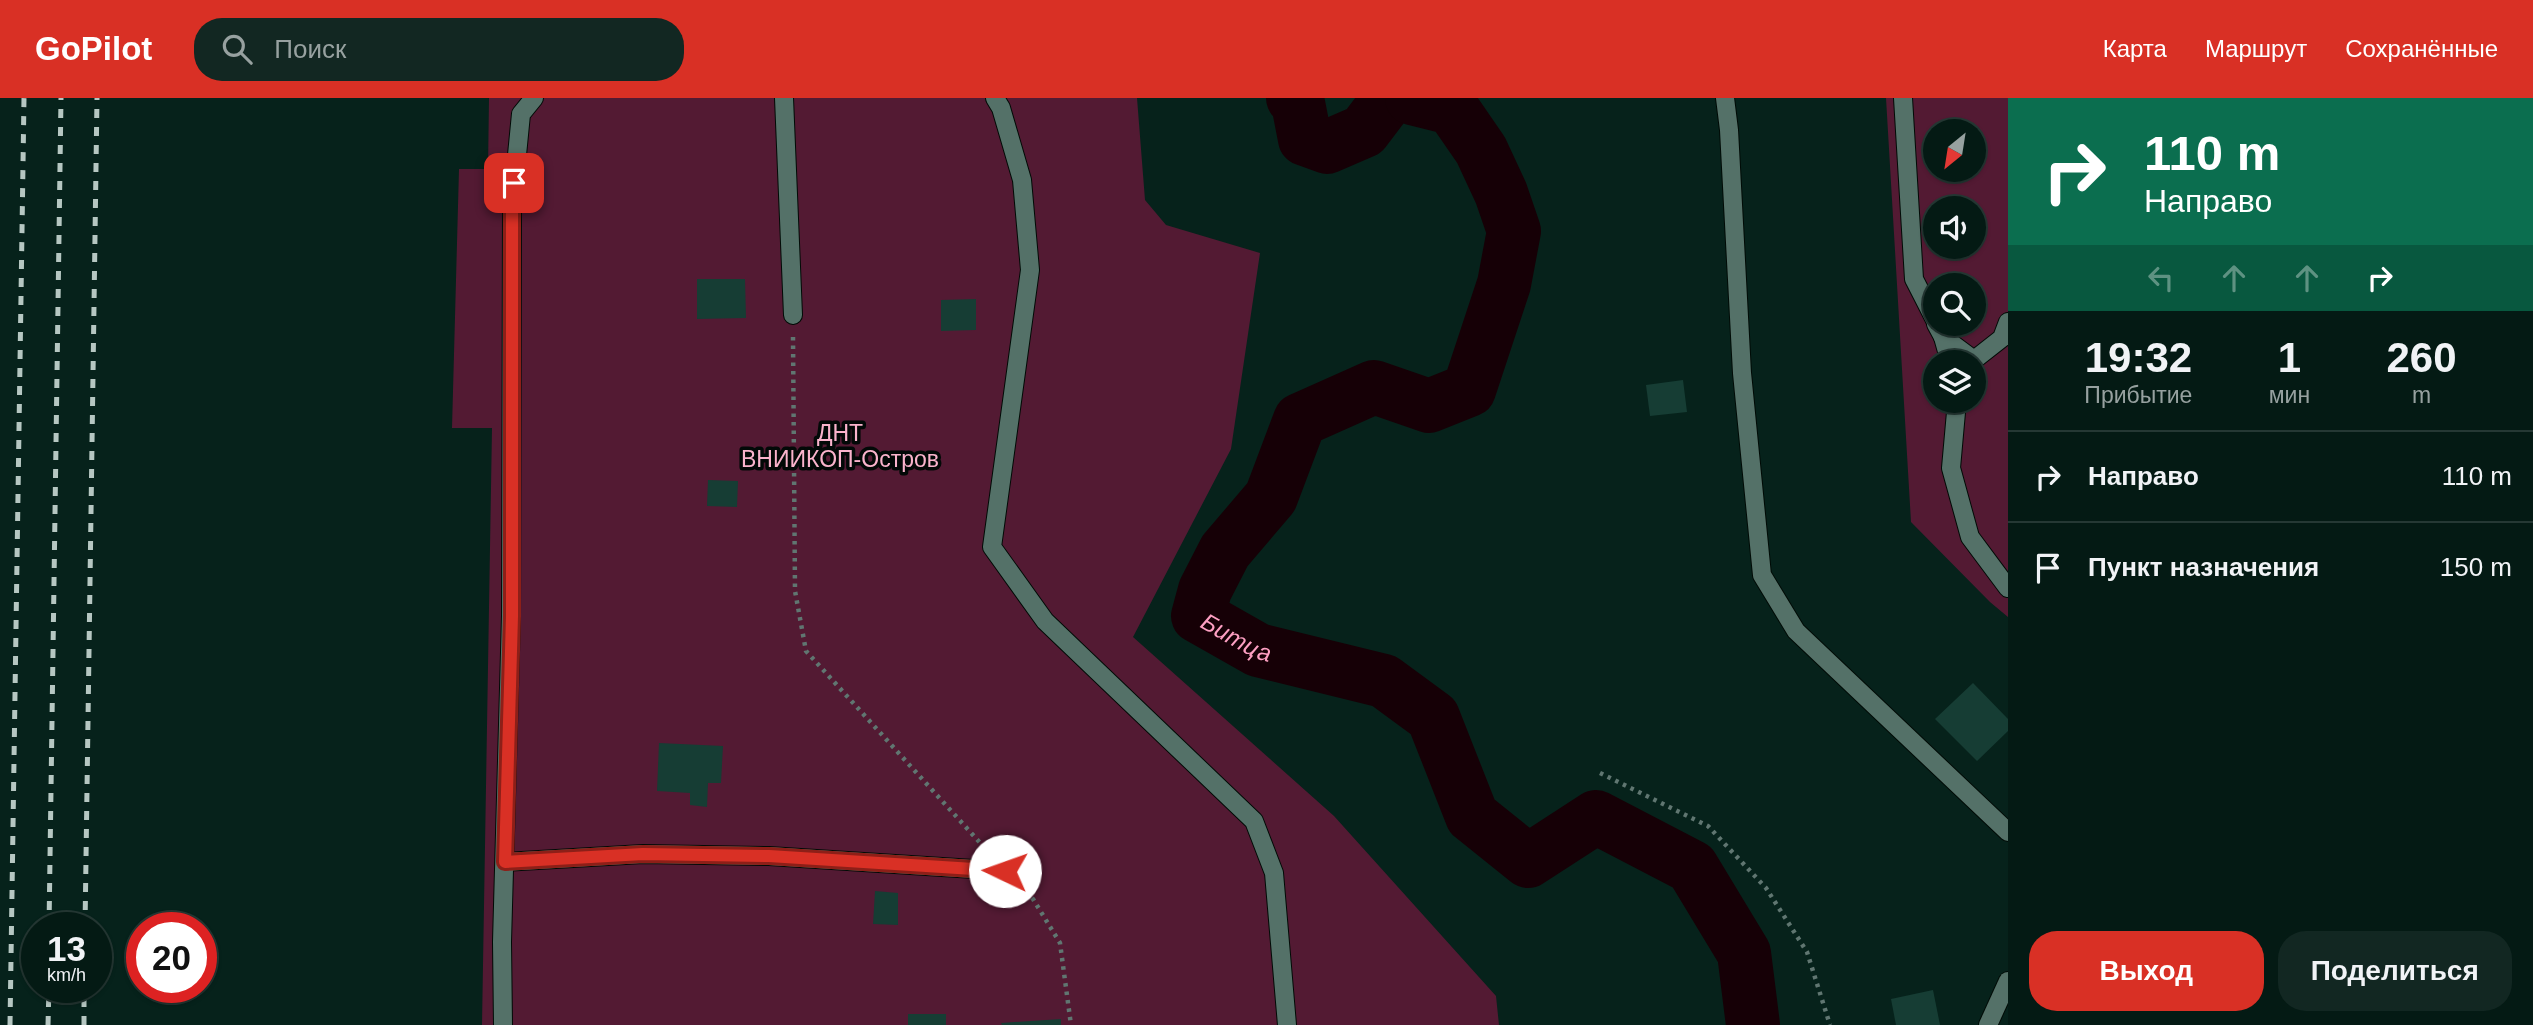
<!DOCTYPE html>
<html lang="ru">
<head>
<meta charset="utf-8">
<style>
	body { margin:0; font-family:Arial,sans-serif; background:#122722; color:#f1f3f6; height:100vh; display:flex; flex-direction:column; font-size:26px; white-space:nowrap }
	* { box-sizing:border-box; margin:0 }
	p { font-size:23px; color:#97a1a0 }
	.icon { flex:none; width:38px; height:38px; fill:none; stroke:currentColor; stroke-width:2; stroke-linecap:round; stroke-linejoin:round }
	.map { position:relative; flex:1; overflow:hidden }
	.details { display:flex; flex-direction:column; background:#041a14; width:525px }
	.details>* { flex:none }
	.banner { background:#0b6e4f; color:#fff; overflow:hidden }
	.needle { width:46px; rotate:210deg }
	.controls { position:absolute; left:1923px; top:21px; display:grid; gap:14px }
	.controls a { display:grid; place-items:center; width:63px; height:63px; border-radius:50%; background:#041a14; box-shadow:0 2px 5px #0004,0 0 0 2px #253834; font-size:35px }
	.speed { position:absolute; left:21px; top:814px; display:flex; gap:14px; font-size:35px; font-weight:700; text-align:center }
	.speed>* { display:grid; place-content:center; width:91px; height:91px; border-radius:50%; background:#041a14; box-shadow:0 2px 5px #0004,0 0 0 2px #253834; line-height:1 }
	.speed small { font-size:18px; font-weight:400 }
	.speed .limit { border:10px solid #d22; background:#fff; color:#111 }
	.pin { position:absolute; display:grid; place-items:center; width:60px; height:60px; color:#fff; margin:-30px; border-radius:14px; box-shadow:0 4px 10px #0006 }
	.me { position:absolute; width:77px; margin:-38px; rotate:273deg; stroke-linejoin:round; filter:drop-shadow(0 0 5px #0008) }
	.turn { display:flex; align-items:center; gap:24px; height:147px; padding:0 21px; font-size:32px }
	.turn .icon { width:91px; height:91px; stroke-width:2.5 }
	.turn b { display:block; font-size:49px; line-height:60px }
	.lanes { display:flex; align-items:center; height:66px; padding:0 21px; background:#0003; justify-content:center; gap:35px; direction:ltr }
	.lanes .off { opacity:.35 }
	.eta { display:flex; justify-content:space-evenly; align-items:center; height:119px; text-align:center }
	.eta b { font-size:42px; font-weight:700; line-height:49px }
	.button { display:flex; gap:14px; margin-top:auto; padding:14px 21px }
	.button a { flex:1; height:80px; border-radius:28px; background:#d93025; color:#fff; font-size:28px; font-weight:700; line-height:80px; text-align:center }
	.button a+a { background:#122722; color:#f1f3f6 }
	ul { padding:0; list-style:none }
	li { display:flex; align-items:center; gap:21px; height:91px; padding:0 21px; border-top:2px solid #253834 }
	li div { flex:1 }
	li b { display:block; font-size:26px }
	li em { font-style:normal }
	header { display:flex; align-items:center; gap:42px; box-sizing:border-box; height:98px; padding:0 35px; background:#d93025; color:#fff }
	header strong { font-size:33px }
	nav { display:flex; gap:38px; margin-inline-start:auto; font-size:24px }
	.search { width:490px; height:63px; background:#122722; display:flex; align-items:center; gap:18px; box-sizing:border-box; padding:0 24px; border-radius:28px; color:#97a1a0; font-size:26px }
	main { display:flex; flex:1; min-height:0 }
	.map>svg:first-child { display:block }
	.green { fill:#531a33; fill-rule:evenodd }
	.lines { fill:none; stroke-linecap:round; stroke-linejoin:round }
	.river { stroke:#160006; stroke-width:54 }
	.building { fill:#163d34 }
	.minor-casing { stroke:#000b06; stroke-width:20 }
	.path { stroke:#607671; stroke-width:4.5; stroke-dasharray:3.5 5; stroke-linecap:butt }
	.minor { stroke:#547168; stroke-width:18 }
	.rail { stroke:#b6c7c2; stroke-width:5; stroke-dasharray:9 9; stroke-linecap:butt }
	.route-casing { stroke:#8d1f18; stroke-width:18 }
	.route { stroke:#d93025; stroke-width:12 }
	.labels { text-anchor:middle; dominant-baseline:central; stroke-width:7; stroke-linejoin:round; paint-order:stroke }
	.park-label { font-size:23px; fill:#fab3cc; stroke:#020907 }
	.water-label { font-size:24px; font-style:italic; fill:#fd9fc2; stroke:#020907 }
</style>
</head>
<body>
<header>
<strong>GoPilot</strong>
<div class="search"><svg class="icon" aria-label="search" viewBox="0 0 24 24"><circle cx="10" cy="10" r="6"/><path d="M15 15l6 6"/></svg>Поиск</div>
<nav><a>Карта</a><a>Маршрут</a><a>Сохранённые</a></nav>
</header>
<main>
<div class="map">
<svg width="2008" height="927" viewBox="0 0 2008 927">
	<rect width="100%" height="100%" fill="#06221b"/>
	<g class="green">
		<path d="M 489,0 L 1137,0 L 1145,102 L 1166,127 L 1260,155 L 1231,351 L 1133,539 L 1334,718 L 1496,898 L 1499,927 L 482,927 L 492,330 L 452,330 L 459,71 L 488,71 Z"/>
		<path d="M 1886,0 L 2008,0 L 2008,519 L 1990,504 L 1911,424 ZM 1936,33 L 1974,33 L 1974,72 L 1936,72 ZM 1936,110 L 1974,110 L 1974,149 L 1936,149 ZM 1936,187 L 1974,187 L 1974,226 L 1936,226 ZM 1936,264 L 1974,264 L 1974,303 L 1936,303 Z"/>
	</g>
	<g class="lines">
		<g class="river">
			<path d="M 1293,0 L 1298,5 L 1305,41 L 1327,49 L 1364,33 L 1389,0"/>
			<path id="s1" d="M 1412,0 L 1452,10 L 1481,52 L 1501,95 L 1514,133 L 1504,186 L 1469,292 L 1429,308 L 1374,289 L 1300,322 L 1271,399 L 1225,453 L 1205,492 L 1198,518 L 1258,552 L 1384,583 L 1433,619 L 1472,718 L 1528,763 L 1596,719 L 1692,769 L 1744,855 L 1753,927"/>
		</g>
	</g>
	<g class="building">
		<path d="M 697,181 L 745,181 L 746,220 L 697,221 Z"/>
		<path d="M 976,201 L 976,232 L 941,233 L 941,202 Z"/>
		<path d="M 1683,282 L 1687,314 L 1650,318 L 1646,287 Z"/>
		<path d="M 708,382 L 738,383 L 737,409 L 707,408 Z"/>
		<path d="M 1973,585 L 2008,621 L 2008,633 L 1977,663 L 1935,621 Z"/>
		<path d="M 659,645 L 723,648 L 721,685 L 708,685 L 707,709 L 690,707 L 690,695 L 657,693 Z"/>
		<path d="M 875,793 L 898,795 L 898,827 L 873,826 Z"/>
		<path d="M 1933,892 L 1940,927 L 1896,927 L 1891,901 Z"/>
		<rect x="908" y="916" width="38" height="11"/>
		<path d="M 1061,921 L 1061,927 L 1002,927 L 1001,925 Z"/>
	</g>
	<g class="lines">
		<g class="minor-casing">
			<g id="minor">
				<path d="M 784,0 L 793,217"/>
				<path d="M 995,0 L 1001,10 L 1022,82 L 1030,172 L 992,449 L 1045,523 L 1254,723 L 1274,775 L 1287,927"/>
				<path d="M 1725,0 L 1729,32 L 1742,275 L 1762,477 L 1796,533 L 2008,734"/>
				<path d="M 1903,0 L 1914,181 L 1936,224"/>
				<path d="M 1936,226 L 1943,239 L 1974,262 L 2002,240 L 2008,224"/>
				<path d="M 1943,239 L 1950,264"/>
				<path d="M 1957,303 L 1951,370 L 1970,439 L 2008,490"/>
				<path d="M 505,764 L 643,756 L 769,758 L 1005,773"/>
				<path d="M 503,927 L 502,844 L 511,518 L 512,108 L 521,16 L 534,0"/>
				<path d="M 1988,927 L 2008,883"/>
			</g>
		</g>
		<g class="path">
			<path d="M 793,239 L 795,493 L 806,553 L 983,748"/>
			<path d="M 1600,675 L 1708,728 L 1766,790 L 1807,854 L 1830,927"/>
			<path d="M 1020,788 L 1033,801 L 1060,845 L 1071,927"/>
		</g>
		<use href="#minor" class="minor"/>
		<g class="rail">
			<path d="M 49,830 L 61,0"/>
			<path d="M 85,830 L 97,0"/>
			<path d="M 10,927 L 24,0"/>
			<path d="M 48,927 L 49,889"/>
			<path d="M 84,927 L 84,889"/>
		</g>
	</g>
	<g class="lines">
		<g class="route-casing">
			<path id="route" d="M 514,85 L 512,107 L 512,518 L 505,764 L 643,756 L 769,758 L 1005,773"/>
		</g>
		<use href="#route" class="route"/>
	</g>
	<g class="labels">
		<g class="park-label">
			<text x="840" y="335">ДНТ<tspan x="840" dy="26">ВНИИКОП-Остров</tspan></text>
		</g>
		<g class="water-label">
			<text stroke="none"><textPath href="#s1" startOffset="796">Битца</textPath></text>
		</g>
	</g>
</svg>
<div class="controls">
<a><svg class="needle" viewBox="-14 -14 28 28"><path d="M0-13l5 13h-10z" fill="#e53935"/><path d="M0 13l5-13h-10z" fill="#97a1a0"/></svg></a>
<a><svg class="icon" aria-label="sound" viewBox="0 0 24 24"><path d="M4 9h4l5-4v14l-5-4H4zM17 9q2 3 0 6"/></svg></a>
<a><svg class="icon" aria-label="search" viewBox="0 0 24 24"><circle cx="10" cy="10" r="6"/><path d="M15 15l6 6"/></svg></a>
<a><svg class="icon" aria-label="layers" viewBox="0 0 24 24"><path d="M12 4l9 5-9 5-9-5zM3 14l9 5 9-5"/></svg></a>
</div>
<div class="speed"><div>13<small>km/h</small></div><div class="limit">20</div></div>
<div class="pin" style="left:514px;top:85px;background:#d93025"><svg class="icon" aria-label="arrive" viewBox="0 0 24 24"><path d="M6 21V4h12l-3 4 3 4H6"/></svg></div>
<svg class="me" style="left:1005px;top:773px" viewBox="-20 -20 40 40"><circle r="19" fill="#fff"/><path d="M0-13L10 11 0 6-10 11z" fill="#d93025"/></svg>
</div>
<section class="details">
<div class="banner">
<div class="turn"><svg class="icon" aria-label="right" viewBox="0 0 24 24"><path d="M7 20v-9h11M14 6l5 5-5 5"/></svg><div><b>110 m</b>Направо</div></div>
<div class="lanes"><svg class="icon off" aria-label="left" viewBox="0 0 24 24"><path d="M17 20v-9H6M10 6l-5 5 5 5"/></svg><svg class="icon off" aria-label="ahead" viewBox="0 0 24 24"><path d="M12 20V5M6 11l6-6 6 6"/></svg><svg class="icon off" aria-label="ahead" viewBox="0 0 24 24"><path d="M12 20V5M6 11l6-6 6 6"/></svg><svg class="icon" aria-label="right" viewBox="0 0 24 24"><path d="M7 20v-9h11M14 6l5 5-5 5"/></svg></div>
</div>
<div class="eta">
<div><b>19:32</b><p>Прибытие</p></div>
<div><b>1</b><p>мин</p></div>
<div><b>260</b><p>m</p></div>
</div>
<ul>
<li><svg class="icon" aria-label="right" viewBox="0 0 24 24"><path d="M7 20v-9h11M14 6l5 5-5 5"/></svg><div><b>Направо</b></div><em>110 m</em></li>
<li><svg class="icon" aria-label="arrive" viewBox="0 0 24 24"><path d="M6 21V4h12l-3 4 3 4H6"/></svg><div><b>Пункт назначения</b></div><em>150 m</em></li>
</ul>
<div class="button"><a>Выход</a><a>Поделиться</a></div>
</section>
</main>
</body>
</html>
